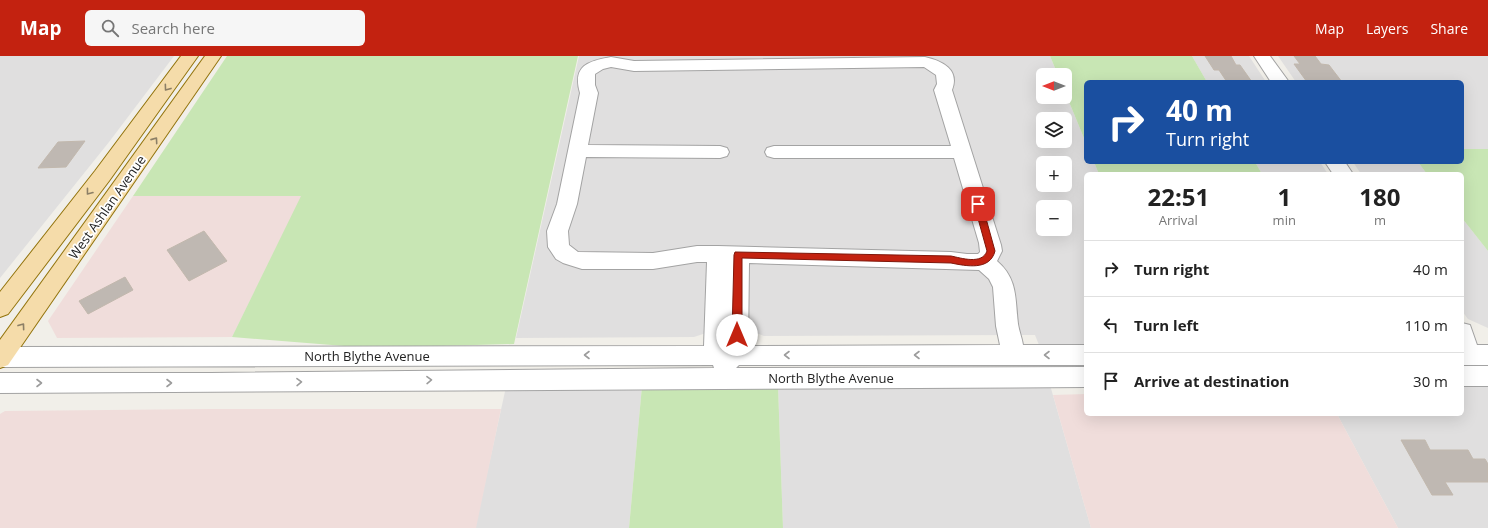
<!DOCTYPE html>
<html lang="en">
<head>
<meta charset="utf-8">
<style>
	body { margin:0; font-family:"Open Sans",sans-serif; background:#f6f6f6; color:#222; height:100vh; display:flex; flex-direction:column; font-size:15px; white-space:nowrap }
	* { box-sizing:border-box; margin:0 }
	p { font-size:13px; color:#767676 }
	.icon { flex:none; width:22px; height:22px; fill:none; stroke:currentColor; stroke-width:2; stroke-linecap:round; stroke-linejoin:round }
	.map { position:relative; flex:1; overflow:hidden }
	.details { position:absolute; left:1084px; top:116px; width:380px; height:244px; display:flex; flex-direction:column; background:#fff; border-radius:6px; box-shadow:0 4px 16px #0002 }
	.details>* { flex:none }
	.hud { position:absolute; left:1084px; top:24px; width:380px; height:84px; border-radius:6px; box-shadow:0 4px 16px #0002; background:#1a4fa0; color:#fff; overflow:hidden }
	.needle { width:26px; rotate:270deg }
	.controls { position:absolute; left:1036px; top:12px; display:grid; gap:8px }
	.controls a { display:grid; place-items:center; width:36px; height:36px; border-radius:6px; background:#fff; box-shadow:0 4px 16px #0002; font-size:20px }
	.pin { position:absolute; display:grid; place-items:center; width:34px; height:34px; color:#fff; margin:-17px; border-radius:8px; box-shadow:0 2px 6px #0006 }
	.me { position:absolute; width:44px; margin:-22px; rotate:0deg; stroke-linejoin:round; filter:drop-shadow(0 0 3px #0008) }
	.turn { display:flex; align-items:center; gap:14px; height:84px; padding:0 16px; font-size:18px }
	.turn .icon { width:52px; height:52px; stroke-width:2.5 }
	.turn b { display:block; font-size:28px; line-height:34px }
	.eta { display:flex; justify-content:space-evenly; align-items:center; height:68px; text-align:center }
	.eta b { font-size:24px; font-weight:700; line-height:28px }
	ul { padding:0; list-style:none }
	li { display:flex; align-items:center; gap:12px; height:56px; padding:0 16px; border-top:1px solid #e0e0e0 }
	li div { flex:1 }
	li b { display:block; font-size:15px }
	li em { font-style:normal }
	header { display:flex; align-items:center; gap:24px; box-sizing:border-box; height:56px; padding:0 20px; background:#c32210; color:#fff }
	header strong { font-size:19px }
	nav { display:flex; gap:22px; margin-inline-start:auto; font-size:14px }
	.search { width:280px; height:36px; background:#f6f6f6; display:flex; align-items:center; gap:10px; box-sizing:border-box; padding:0 14px; border-radius:6px; color:#767676; font-size:15px }
	.map>svg:first-child { display:block }
	.residential { fill:#e0dfdf; fill-rule:evenodd }
	.commercial { fill:#f0dddb }
	.grass { fill:#c8e6b4 }
	.building { fill:#bfb8b2; stroke:#c2b8ad }
	.lines { fill:none; stroke-linecap:round; stroke-linejoin:round }
	.minor-casing { stroke:#a3a3a3; stroke-width:2 }
	.major-casing { stroke:#93740c; stroke-width:2 }
	.minor { fill:#fff; fill-rule:evenodd }
	.major { fill:#f5dcaa; fill-rule:evenodd }
	.oneway { stroke:#8c7f66 }
	.oneway2 { stroke:#9c9c9c }
	.route { fill:#c32210; stroke:#7f160a }
	.labels { text-anchor:middle; dominant-baseline:central; stroke-width:3.5; stroke-linejoin:round; paint-order:stroke }
	.street-label { font-size:13px; fill:#222; stroke:#fff }
</style>
</head>
<body>
<header>
<strong>Map</strong>
<div class="search"><svg class="icon" aria-label="search" viewBox="0 0 24 24"><circle cx="10" cy="10" r="6"/><path d="M15 15l6 6"/></svg>Search here</div>
<nav><a>Map</a><a>Layers</a><a>Share</a></nav>
</header>
<div class="map">
<svg width="1488" height="472" viewBox="0 0 1488 472">
	<rect width="100%" height="100%" fill="#f1efe9"/>
	<g class="residential">
		<path d="M 0,0 L 174,0 L 109,86 L 0,222 Z"/>
		<path d="M 579,0 L 1050,0 L 1058,19 L 1043,19 L 1043,41 L 1065,41 L 1065,36 L 1086,87 L 1086,106 L 1094,106 L 1099,118 L 1086,118 L 1086,289 L 1039,289 L 1035,279 L 764,280 L 754,276 L 709,276 L 694,281 L 516,282 ZM 1043,63 L 1065,63 L 1065,85 L 1043,85 ZM 1043,107 L 1065,107 L 1065,129 L 1043,129 ZM 1043,151 L 1065,151 L 1065,173 L 1043,173 Z"/>
		<path d="M 1192,0 L 1249,0 L 1266,26 L 1207,26 Z"/>
		<path d="M 1278,0 L 1488,0 L 1488,93 L 1462,93 L 1462,26 L 1296,26 Z"/>
		<path d="M 1255,106 L 1320,106 L 1328,118 L 1262,118 Z"/>
		<path d="M 1353,106 L 1418,106 L 1427,118 L 1361,118 Z"/>
		<path d="M 1462,162 L 1488,195 L 1488,272 L 1468,263 L 1462,255 Z"/>
		<path d="M 1050,329 L 1091,472 L 783,472 L 778,330 Z"/>
		<path d="M 1462,329 L 1488,329 L 1488,472 L 1398,472 L 1337,358 L 1462,358 Z"/>
		<path d="M 642,330 L 629,472 L 475,472 L 506,331 Z"/>
	</g>
	<g class="commercial">
		<path d="M 133,140 L 302,140 L 232,281 L 57,282 L 48,265 Z"/>
		<path d="M 1086,338 L 1086,358 L 1337,358 L 1398,472 L 1091,472 L 1053,339 Z"/>
		<path d="M 210,353 L 501,353 L 476,472 L 0,472 L 0,358 L 5,355 Z"/>
	</g>
	<g class="grass">
		<path d="M 227,0 L 578,0 L 514,288 L 369,292 L 232,281 L 301,140 L 133,140 Z"/>
		<path d="M 1050,0 L 1192,0 L 1207,26 L 1086,26 L 1086,87 L 1065,36 L 1065,19 L 1058,19 Z"/>
		<path d="M 1462,93 L 1488,93 L 1488,195 L 1462,162 L 1462,118 L 1427,118 L 1418,106 L 1462,106 Z"/>
		<path d="M 1094,106 L 1255,106 L 1262,118 L 1099,118 Z"/>
		<path d="M 642,330 L 778,330 L 783,472 L 629,472 Z"/>
	</g>
	<g class="building">
		<path d="M 1205,0 L 1231,0 L 1236,9 L 1240,9 L 1252,26 L 1227,26 L 1219,14 L 1214,14 Z"/>
		<path d="M 1294,0 L 1315,0 L 1321,8 L 1329,9 L 1342,26 L 1307,26 L 1294,8 L 1300,8 Z"/>
		<path d="M 85,85 L 66,111 L 38,112 L 58,86 Z"/>
		<path d="M 204,175 L 227,205 L 189,225 L 167,194 Z"/>
		<path d="M 125,221 L 133,234 L 88,258 L 79,245 Z"/>
		<path d="M 1401,384 L 1425,384 L 1430,394 L 1468,394 L 1473,403 L 1485,403 L 1488,408 L 1488,426 L 1445,426 L 1453,439 L 1432,439 Z"/>
	</g>
	<g class="lines">
		<g class="minor-casing">
			<g id="minor">
				<path d="M 1254,0 L 1270,0 L 1289,26 L 1271,26 Z"/>
				<path d="M 611,1 L 634,5 L 925,1 C 942,5 960,13 952,34 L 1001,189 L 1002,195 L 997,205 C 1018,223 1015,243 1018,268 C 1019,275 1022,282 1023,289 L 1086,289 L 1086,309 L 739,309 L 736,312 L 1086,311 L 1086,331 L 0,337 L 0,317 L 211,317 L 714,312 L 713,309 L 0,311 L 0,291 L 704,290 L 707,206 L 697,206 L 653,213 L 582,213 L 563,207 L 556,203 L 548,191 L 547,175 L 557,148 L 580,37 C 572,10 588,5 611,1 ZM 611,11 L 634,15 L 924,11 L 936,19 L 937,28 L 934,34 L 951,90 L 774,90 L 767,92 L 765,96 L 767,100 L 774,102 L 954,102 L 979,187 L 980,196 L 978,198 L 967,198 L 951,196 L 718,190 L 697,190 L 653,197 L 578,196 L 569,189 L 568,175 L 577,148 L 586,101 L 720,102 L 727,100 L 729,96 L 727,92 L 720,90 L 588,89 L 598,37 L 595,29 L 595,18 L 603,13 ZM 749,207 L 979,214 L 989,223 L 993,231 L 996,270 L 1000,289 L 748,290 Z"/>
				<path d="M 1325,106 L 1345,106 L 1353,118 L 1333,118 Z"/>
				<path d="M 1462,267 L 1470,269 L 1477,289 L 1488,289 L 1488,309 L 1462,309 Z"/>
				<rect x="1462" y="310" width="26" height="20"/>
			</g>
		</g>
		<g class="major-casing">
			<g id="major">
				<path d="M 181,0 L 198,0 L 109,125 L 8,258 L 0,261 L 0,236 L 95,115 Z"/>
				<path d="M 205,0 L 221,0 L 8,309 L 0,312 L 0,284 Z"/>
			</g>
		</g>
		<use href="#minor" class="minor"/>
		<use href="#major" class="major"/>
	</g>
	<defs><path id="oneway-chevron" d="M-2-3.5L2.5 0L-2 3.5" fill="none" stroke-width="1.6" stroke-linecap="round" stroke-linejoin="round"/></defs>
	<g class="oneway">
		<use href="#oneway-chevron" transform="translate(167 32) rotate(126)"/>
		<use href="#oneway-chevron" transform="translate(155 84) rotate(-55)"/>
		<use href="#oneway-chevron" transform="translate(89 136) rotate(128)"/>
		<use href="#oneway-chevron" transform="translate(22 270) rotate(-54)"/>
	</g>
	<g class="oneway2">
		<use href="#oneway-chevron" transform="translate(587 299) rotate(180)"/>
		<use href="#oneway-chevron" transform="translate(787 299) rotate(180)"/>
		<use href="#oneway-chevron" transform="translate(917 299) rotate(180)"/>
		<use href="#oneway-chevron" transform="translate(1047 299) rotate(-180)"/>
		<use href="#oneway-chevron" transform="translate(429 324) rotate(-1)"/>
		<use href="#oneway-chevron" transform="translate(299 326) rotate(-1)"/>
		<use href="#oneway-chevron" transform="translate(39 327)"/>
		<use href="#oneway-chevron" transform="translate(169 327)"/>
	</g>
	<path class="route" d="M 975,145 L 981,145 L 982,148 L 995,195 C 990,215 966,210 951,207 L 742,202 L 742,279 L 740,281 L 734,281 L 732,279 L 734,199 L 735,196 L 951,200 C 961,202 982,209 987,195 L 974,148 Z"/>
	<g class="labels">
		<g class="street-label">
			<text transform="translate(107 151) rotate(-55)">West Ashlan Avenue</text>
			<text x="367" y="300">North Blythe Avenue</text>
			<text x="831" y="322">North Blythe Avenue</text>
		</g>
	</g>
</svg>
<div class="controls">
<a><svg class="needle" viewBox="-14 -14 28 28"><path d="M0-13l5 13h-10z" fill="#e53935"/><path d="M0 13l5-13h-10z" fill="#767676"/></svg></a>
<a><svg class="icon" aria-label="layers" viewBox="0 0 24 24"><path d="M12 4l9 5-9 5-9-5zM3 14l9 5 9-5"/></svg></a>
<a>+</a>
<a>−</a>
</div>
<div class="pin" style="left:978px;top:148px;background:#d93025"><svg class="icon" aria-label="arrive" viewBox="0 0 24 24"><path d="M6 21V4h12l-3 4 3 4H6"/></svg></div>
<svg class="me" style="left:737px;top:279px" viewBox="-20 -20 40 40"><circle r="19" fill="#fff"/><path d="M0-13L10 11 0 6-10 11z" fill="#c32210"/></svg>
<div class="hud">
<div class="turn"><svg class="icon" aria-label="right" viewBox="0 0 24 24"><path d="M7 20v-9h11M14 6l5 5-5 5"/></svg><div><b>40 m</b>Turn right</div></div>
</div>
<section class="details">
<div class="eta">
<div><b>22:51</b><p>Arrival</p></div>
<div><b>1</b><p>min</p></div>
<div><b>180</b><p>m</p></div>
</div>
<ul>
<li><svg class="icon" aria-label="right" viewBox="0 0 24 24"><path d="M7 20v-9h11M14 6l5 5-5 5"/></svg><div><b>Turn right</b></div><em>40 m</em></li>
<li><svg class="icon" aria-label="left" viewBox="0 0 24 24"><path d="M17 20v-9H6M10 6l-5 5 5 5"/></svg><div><b>Turn left</b></div><em>110 m</em></li>
<li><svg class="icon" aria-label="arrive" viewBox="0 0 24 24"><path d="M6 21V4h12l-3 4 3 4H6"/></svg><div><b>Arrive at destination</b></div><em>30 m</em></li>
</ul>
</section>
</div>
</body>
</html>
